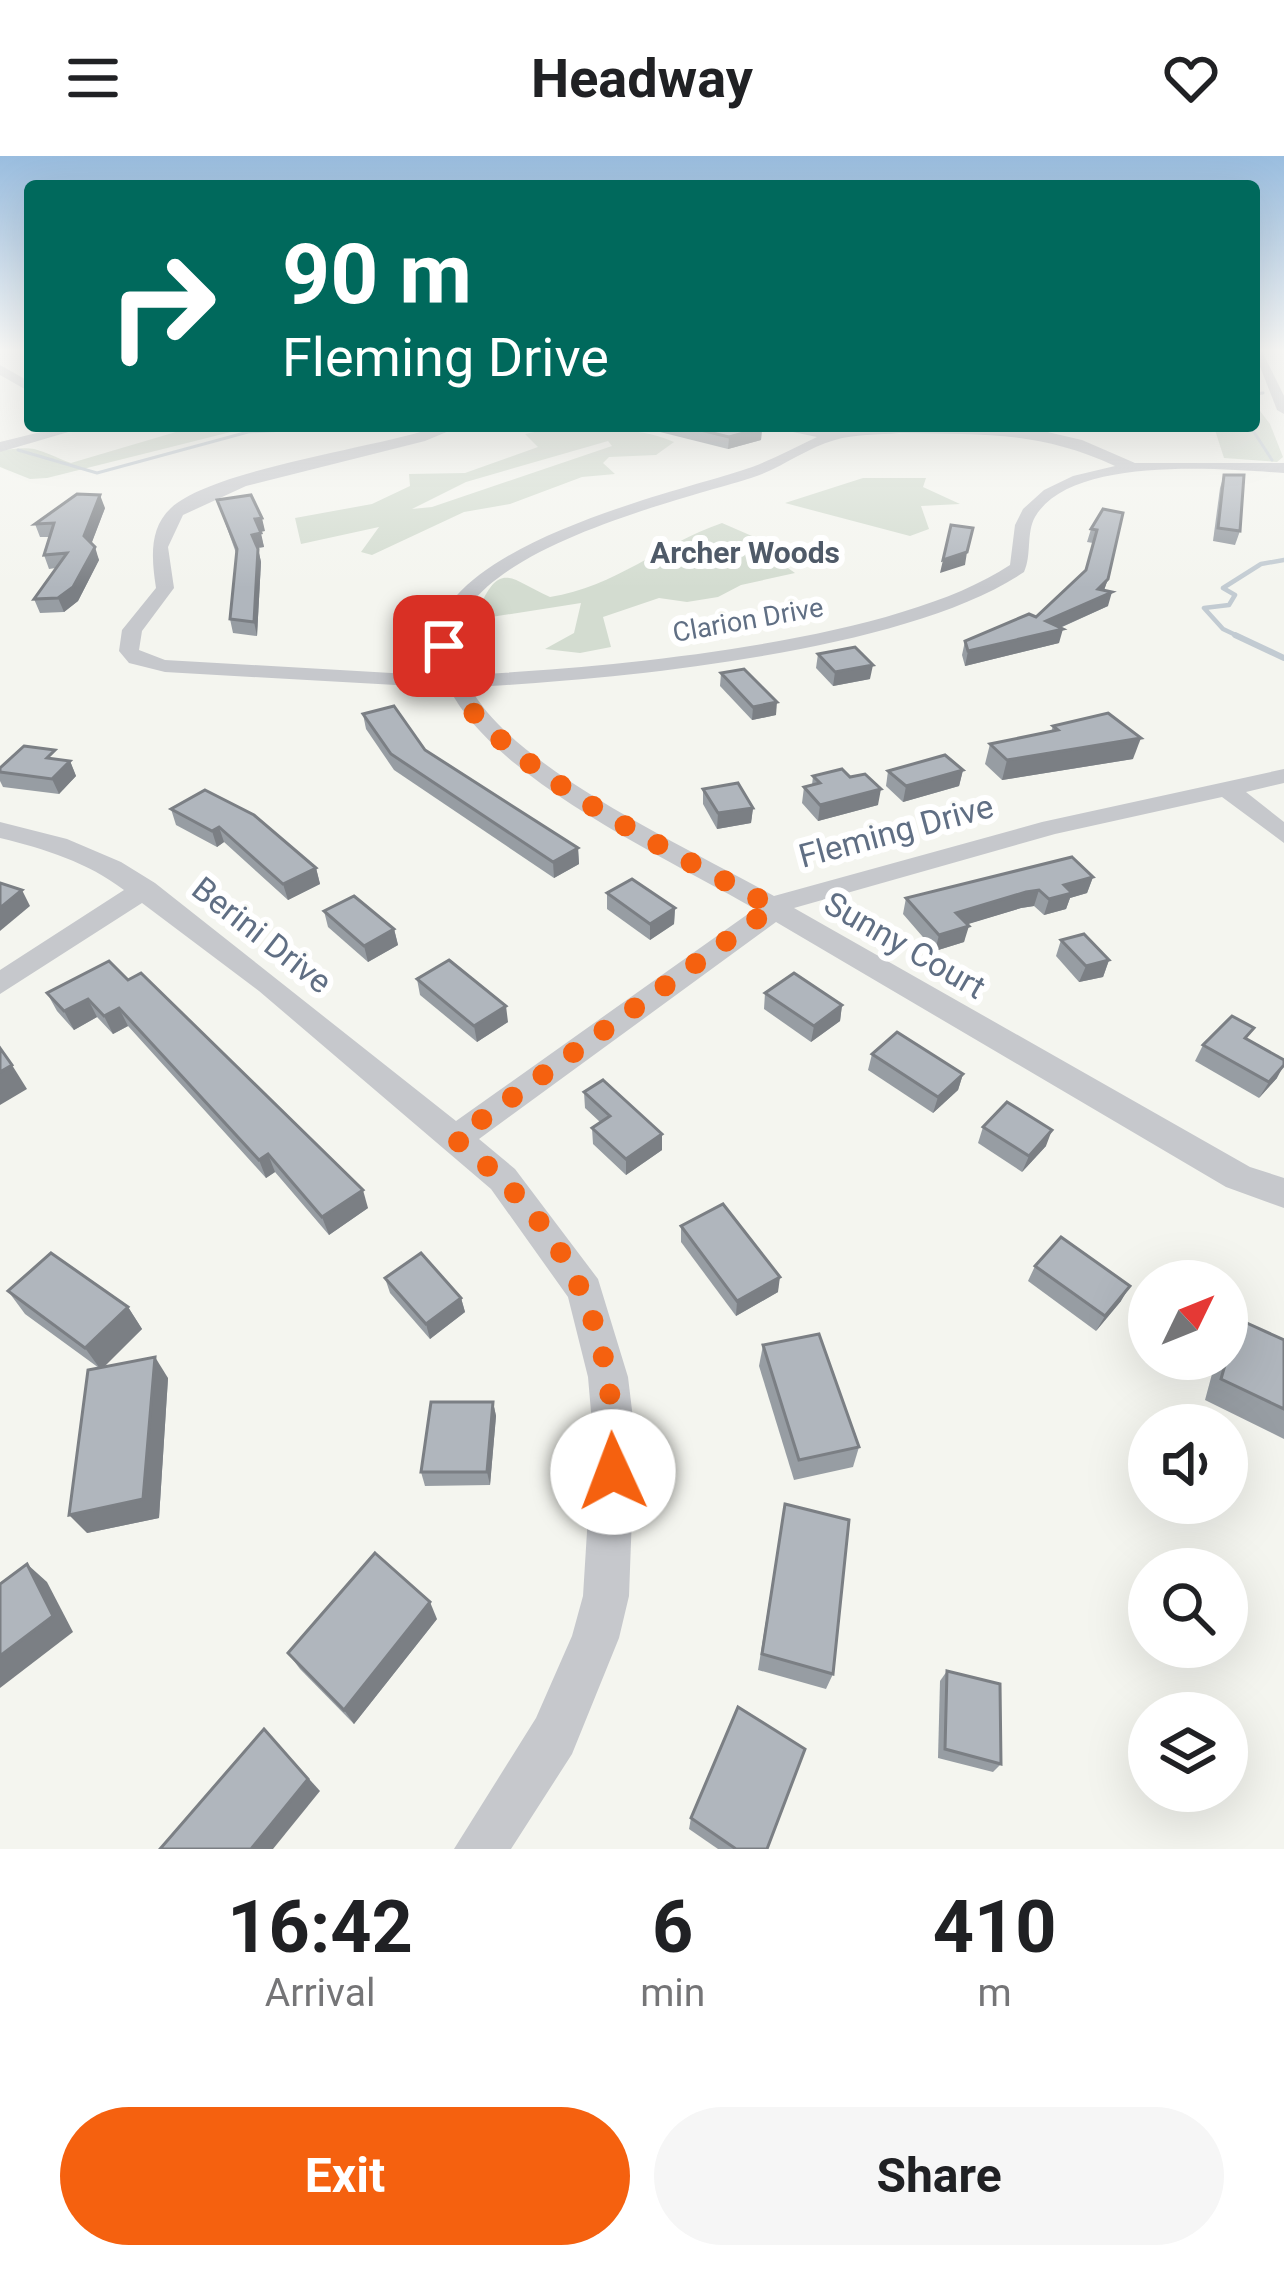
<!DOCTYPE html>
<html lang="en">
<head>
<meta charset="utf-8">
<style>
	body { margin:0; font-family:Roboto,sans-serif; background:#f6f6f6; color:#202124; height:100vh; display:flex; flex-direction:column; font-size:45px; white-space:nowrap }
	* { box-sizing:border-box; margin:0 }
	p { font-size:39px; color:#757577 }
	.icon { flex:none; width:66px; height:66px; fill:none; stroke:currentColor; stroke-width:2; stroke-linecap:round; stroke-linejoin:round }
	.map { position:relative; height:1693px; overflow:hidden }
	.panel { display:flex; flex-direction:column; background:#fff; flex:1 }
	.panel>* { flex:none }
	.top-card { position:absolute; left:24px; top:24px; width:1236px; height:252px; border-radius:12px; box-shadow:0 12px 48px #0002; background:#00695c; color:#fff; overflow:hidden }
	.needle { width:78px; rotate:47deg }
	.fabs { position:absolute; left:1128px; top:1104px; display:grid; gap:24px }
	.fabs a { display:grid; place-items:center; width:120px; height:120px; border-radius:50%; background:#fff; box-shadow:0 12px 48px #0002; font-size:60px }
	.pin { position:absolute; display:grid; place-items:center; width:102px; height:102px; color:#fff; margin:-51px; border-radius:24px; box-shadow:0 6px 18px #0006 }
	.me { position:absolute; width:132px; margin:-66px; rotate:358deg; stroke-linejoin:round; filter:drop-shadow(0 0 9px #0008) }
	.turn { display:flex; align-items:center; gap:42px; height:252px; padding:0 60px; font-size:54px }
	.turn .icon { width:156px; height:156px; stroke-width:2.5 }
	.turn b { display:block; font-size:84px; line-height:102px }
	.eta { display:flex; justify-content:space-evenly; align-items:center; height:204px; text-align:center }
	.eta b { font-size:72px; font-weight:700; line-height:84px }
	.action { display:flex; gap:24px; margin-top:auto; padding:24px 60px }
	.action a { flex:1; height:138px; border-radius:72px; background:#f5610f; color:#fff; font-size:48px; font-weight:700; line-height:138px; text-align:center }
	.action a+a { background:#f6f6f6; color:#202124 }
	header { display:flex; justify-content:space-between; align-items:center; height:156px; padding:0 60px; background:#fff; font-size:54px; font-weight:700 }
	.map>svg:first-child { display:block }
	.green { fill:#d3dcd0; fill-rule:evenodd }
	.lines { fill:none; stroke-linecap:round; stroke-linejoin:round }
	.stream-far2 { stroke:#c2cbd2; stroke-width:3 }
	.stream-far1 { stroke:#c2cbd2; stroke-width:4.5 }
	.stream { stroke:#c2cbd2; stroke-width:6 }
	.minor { fill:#c6c8cc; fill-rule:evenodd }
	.wall { fill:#979da3 }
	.shaded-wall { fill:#7b7f84 }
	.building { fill:#b0b6bd; stroke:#7b7f84; stroke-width:3 }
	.route { stroke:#f5610f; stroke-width:21; stroke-dasharray:0 37.8 }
	.labels { text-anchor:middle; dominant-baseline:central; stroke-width:12; stroke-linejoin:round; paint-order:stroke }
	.far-street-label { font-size:27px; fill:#606f84; stroke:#fff }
	.far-neighbourhood-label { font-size:30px; font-weight:bold; fill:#4f5a68; stroke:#fff }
	.street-label { font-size:33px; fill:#606f84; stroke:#fff }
</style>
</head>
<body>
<header><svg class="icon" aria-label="menu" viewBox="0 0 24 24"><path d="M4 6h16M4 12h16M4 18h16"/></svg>Headway<svg class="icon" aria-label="heart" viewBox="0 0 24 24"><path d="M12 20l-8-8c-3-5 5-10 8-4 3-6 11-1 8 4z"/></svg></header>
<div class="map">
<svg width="1284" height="1693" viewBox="0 0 1284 1693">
	<rect width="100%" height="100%" fill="#f4f5ef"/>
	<g class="green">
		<path d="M 1254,247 L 1270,268 L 1283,301 L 1277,306 L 1224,302 L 1215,274 L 1254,270 Z"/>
		<path d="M 196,270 L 255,270 L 47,322 L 30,323 L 0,311 L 0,295 C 37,288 39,295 71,307 Z"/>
		<path d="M 562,270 C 602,279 630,267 674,286 L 656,299 L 609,301 L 603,307 L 615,318 L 582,321 L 510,348 L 464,356 L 372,399 L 361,396 L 379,371 L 301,388 L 295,362 L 372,348 L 410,330 L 409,318 L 465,317 L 538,291 L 525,278 ZM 608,285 L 612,290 L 432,351 L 412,353 L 466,326 Z"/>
		<path d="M 863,322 L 926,322 L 923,331 L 960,348 L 921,350 L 929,373 L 910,380 L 785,347 Z"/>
		<path d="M 722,367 L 768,387 L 774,402 L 795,417 L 741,429 L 718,441 L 687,446 L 659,442 L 603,461 L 611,491 L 580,497 L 545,493 L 574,477 L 581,447 L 485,462 L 478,455 C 500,402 511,424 550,441 C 615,431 661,388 722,367 Z"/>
	</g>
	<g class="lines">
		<g class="stream-far2">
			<path d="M 1254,238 L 1263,237"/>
			<path d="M 1250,270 L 1272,304"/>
			<path d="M 18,294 L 97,317 L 248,276 L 357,270"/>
		</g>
		<path class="stream-far1" d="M 1242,482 L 1223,473 L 1204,452 L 1229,449 L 1235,439 L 1223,432 L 1261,408 L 1284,404"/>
		<path class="stream" d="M 1235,479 L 1284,502"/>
		<g class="minor">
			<path d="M 1254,195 L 1262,195 L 1284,240 L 1284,258 L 1277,254 Z"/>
			<path d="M 0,209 L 30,226 L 30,236 L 0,219 Z"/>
			<path d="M 65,270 L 89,270 L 0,296 L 0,286 Z"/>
			<path d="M 440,270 L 461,270 L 425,285 L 246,330 L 183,359 L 168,391 L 174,432 L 142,475 L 139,494 L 165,504 L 443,520 C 385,402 669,338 740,315 C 767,307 791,293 817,281 L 764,270 L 834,275 L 1026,271 L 1082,284 L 1135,307 L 1284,307 L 1284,317 C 1223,313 1071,299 1035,361 C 1026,377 1032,399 1024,416 C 906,496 616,524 470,531 C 513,613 691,693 774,740 L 1042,666 L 1284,613 L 1284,627 L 1246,636 L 1284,666 L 1284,687 L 1222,641 L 1055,678 L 794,752 L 1250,1011 L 1284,1022 L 1284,1052 L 1226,1031 L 776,766 L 479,983 L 515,1013 L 598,1123 L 628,1221 L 635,1279 L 629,1440 L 619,1482 L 572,1598 L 511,1693 L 454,1693 L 536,1562 L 572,1480 L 583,1440 L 593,1279 L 588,1221 L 568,1141 L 491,1033 L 259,835 L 142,747 L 0,838 L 0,814 L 124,734 C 87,706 45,693 0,682 L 0,666 L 67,683 L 121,706 L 155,727 L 456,965 L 755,753 C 667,702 494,623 449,532 L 165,516 L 129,507 L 119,495 L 122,474 L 156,432 C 152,405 148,373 171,352 C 213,313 377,292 440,270 ZM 899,277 C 983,279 1037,274 1115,310 L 1073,320 L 1044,334 L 1023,353 L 1015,369 L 1010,409 C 893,487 607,512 464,519 C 405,406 683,344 751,322 C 780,313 806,292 835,284 C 854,278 879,279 899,277 Z"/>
		</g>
	</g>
	<g class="wall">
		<path d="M 636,270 L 756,270 L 762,272 L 761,284 L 728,293 Z"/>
		<path d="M 1224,319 L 1240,375 L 1235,389 L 1213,385 L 1220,332 Z"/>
		<path d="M 217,344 L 265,375 L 260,376 L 264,391 L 258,392 L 261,406 L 257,480 L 233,477 L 230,463 L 236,397 Z"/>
		<path d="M 105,352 L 91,388 L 99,404 L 78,445 L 64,456 L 40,457 L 34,443 L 56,412 L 49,413 L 44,399 L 49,381 L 40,381 L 35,368 Z"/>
		<path d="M 1103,353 L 1108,423 L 1104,434 L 1108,450 L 1060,472 L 1059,487 L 965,510 L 962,499 L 965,485 L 1036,461 L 1086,414 L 1093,387 L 1087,386 L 1091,373 Z"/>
		<path d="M 818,498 L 870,523 L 833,530 L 816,512 Z"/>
		<path d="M 721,517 L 776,559 L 752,564 L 720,530 Z"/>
		<path d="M 363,558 L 425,594 L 578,692 L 579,708 L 554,722 L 394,614 L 366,573 Z"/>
		<path d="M 1053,570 L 1133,603 L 1002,624 L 985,608 L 990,588 L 1051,576 Z"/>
		<path d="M 70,605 L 76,620 L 59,638 L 3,631 L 0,625 L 0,612 Z"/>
		<path d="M 963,614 L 959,630 L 903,646 L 886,630 L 888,615 Z"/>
		<path d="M 813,620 L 878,649 L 818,665 L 802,647 L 804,631 L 812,629 Z"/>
		<path d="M 703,633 L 753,652 L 751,667 L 717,673 L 703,648 Z"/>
		<path d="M 171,653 L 254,659 L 316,712 L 320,728 L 288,744 L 224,686 L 217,691 L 176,669 Z"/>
		<path d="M 1093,721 L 1087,737 L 1070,742 L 1066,753 L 1044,759 L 1034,750 L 1021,752 L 967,768 L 964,786 L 935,795 L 903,758 L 906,742 Z"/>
		<path d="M 607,737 L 675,752 L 674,768 L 650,784 L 607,753 Z"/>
		<path d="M 324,755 L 394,773 L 398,789 L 368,806 L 328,771 Z"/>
		<path d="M 1061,784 L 1109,804 L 1103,821 L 1079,826 L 1056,800 Z"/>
		<path d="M 109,805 L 368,1052 L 329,1079 L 275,1016 L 266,1022 L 128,870 L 113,878 L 97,861 L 74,874 L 57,855 L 47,837 Z"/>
		<path d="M 417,823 L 508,866 L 477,886 L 420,839 Z"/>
		<path d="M 765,837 L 842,849 L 840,865 L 811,886 L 764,853 Z"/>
		<path d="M 1248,884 L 1277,922 L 1259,942 L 1195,905 L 1203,889 Z"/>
		<path d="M 872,898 L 963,918 L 958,934 L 933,957 L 868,914 Z"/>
		<path d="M 584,936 L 662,994 L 626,1019 L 593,988 L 592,972 L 600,966 L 585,952 Z"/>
		<path d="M 983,971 L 1046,990 L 1022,1016 L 978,987 Z"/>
		<path d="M 681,1070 L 778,1136 L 736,1160 L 681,1086 Z"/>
		<path d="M 1035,1110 L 1121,1145 L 1096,1175 L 1028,1125 Z"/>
		<path d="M 385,1122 L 461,1142 L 465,1156 L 430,1183 L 390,1137 Z"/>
		<path d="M 8,1135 L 128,1151 L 142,1173 L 103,1211 L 168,1222 L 159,1362 L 87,1377 L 99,1212 L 25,1158 Z"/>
		<path d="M 1238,1163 L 1284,1184 L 1284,1283 L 1205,1244 L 1216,1203 L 1227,1203 L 1227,1178 Z"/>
		<path d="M 763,1189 L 859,1291 L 853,1311 L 794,1324 L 759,1210 Z"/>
		<path d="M 493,1246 L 496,1260 L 490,1329 L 425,1330 L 421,1316 Z"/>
		<path d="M 785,1348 L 833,1518 L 826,1533 L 758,1514 Z"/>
		<path d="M 437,1463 L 354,1568 L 300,1513 L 288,1497 Z"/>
		<path d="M 947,1515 L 1001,1608 L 993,1616 L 938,1602 L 940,1525 Z"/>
		<path d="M 691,1662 L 767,1693 L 718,1693 L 689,1673 Z"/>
	</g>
	<g class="shaded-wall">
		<path d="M 762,272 L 761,284 L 728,293 L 729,281 Z"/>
		<path d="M 100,339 L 105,352 L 89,394 L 84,380 Z"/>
		<path d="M 262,362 L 265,375 L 258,376 L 255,363 Z"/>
		<path d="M 261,377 L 264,391 L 255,392 L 252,379 Z"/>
		<path d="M 95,391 L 99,404 L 78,445 L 64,456 L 58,442 Z"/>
		<path d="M 258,393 L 261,406 L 257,480 L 254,466 Z"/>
		<path d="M 967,396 L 965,409 L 940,417 L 943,404 Z"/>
		<path d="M 1108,423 L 1103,437 L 1112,436 L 1108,450 L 1050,476 L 1063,473 L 1059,487 L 965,510 L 968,495 L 1098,433 Z"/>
		<path d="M 873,509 L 870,523 L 833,530 L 835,516 Z"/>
		<path d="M 777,546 L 776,559 L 752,564 L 753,551 Z"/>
		<path d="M 1141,582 L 1133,603 L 1002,624 L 1007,604 Z"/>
		<path d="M 70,605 L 76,620 L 59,638 L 52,623 Z"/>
		<path d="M 963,614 L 959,630 L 903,646 L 906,630 Z"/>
		<path d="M 881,633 L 878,649 L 818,665 L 820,649 Z"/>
		<path d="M 753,652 L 751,667 L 717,673 L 718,657 Z"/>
		<path d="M 219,671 L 224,686 L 217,691 L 212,675 Z"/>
		<path d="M 578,692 L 579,708 L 554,722 L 553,706 Z"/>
		<path d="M 316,712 L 320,728 L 288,744 L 283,728 Z"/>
		<path d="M 1093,721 L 1087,737 L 1070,742 L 1066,753 L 1044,759 L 1049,743 L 1064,729 Z"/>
		<path d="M 22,734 L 30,750 L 0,775 L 0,752 Z"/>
		<path d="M 1039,734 L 1034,750 L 1021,752 L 952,773 L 956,757 L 1026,736 Z"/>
		<path d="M 675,752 L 674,768 L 650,784 L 650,768 Z"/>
		<path d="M 969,770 L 964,786 L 935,795 L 939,779 Z"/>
		<path d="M 394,773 L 398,789 L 368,806 L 364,790 Z"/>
		<path d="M 1109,804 L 1103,821 L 1079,826 L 1086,810 Z"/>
		<path d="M 88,843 L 97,861 L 74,874 L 64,855 Z"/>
		<path d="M 842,849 L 840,865 L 811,886 L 814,870 Z"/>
		<path d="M 506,850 L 508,866 L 477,886 L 474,870 Z"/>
		<path d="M 119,852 L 128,870 L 113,878 L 104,860 Z"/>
		<path d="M 12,909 L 27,933 L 0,949 L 0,916 Z"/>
		<path d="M 1284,909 L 1277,922 L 1259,942 L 1269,926 Z"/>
		<path d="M 963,918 L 958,934 L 933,957 L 938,941 Z"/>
		<path d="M 1052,974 L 1046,990 L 1022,1016 L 1029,1000 Z"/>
		<path d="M 662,978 L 662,994 L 626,1019 L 626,1003 Z"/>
		<path d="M 268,998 L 275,1016 L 266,1022 L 259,1004 Z"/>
		<path d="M 363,1034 L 368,1052 L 329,1079 L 322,1061 Z"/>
		<path d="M 780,1121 L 778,1136 L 736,1160 L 737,1145 Z"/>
		<path d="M 1130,1130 L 1121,1145 L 1096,1175 L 1105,1160 Z"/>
		<path d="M 461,1142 L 465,1156 L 430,1183 L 426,1168 Z"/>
		<path d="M 128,1151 L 142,1173 L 101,1214 L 85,1192 Z"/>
		<path d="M 155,1201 L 168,1222 L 159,1362 L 87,1377 L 69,1359 Z"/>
		<path d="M 493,1246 L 496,1260 L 490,1329 L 487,1316 Z"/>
		<path d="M 27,1408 L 47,1426 L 73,1476 L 0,1532 L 0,1500 Z"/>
		<path d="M 430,1446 L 437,1463 L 354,1568 L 344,1554 Z"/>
		<path d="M 264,1573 L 320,1635 L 273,1693 L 251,1693 Z"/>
	</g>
	<g class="building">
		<path d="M 684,270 L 756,270 L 762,272 L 729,281 Z"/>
		<path d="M 1224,319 L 1244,319 L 1240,375 L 1218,372 Z"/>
		<path d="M 77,338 L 100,339 L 84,380 L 95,391 L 73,431 L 58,442 L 34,443 L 67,397 L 44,399 L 54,367 L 35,368 Z"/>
		<path d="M 251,339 L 262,362 L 255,363 L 261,377 L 252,379 L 258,393 L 254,466 L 230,463 L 237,393 L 217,344 Z"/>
		<path d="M 1103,353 L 1123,357 L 1108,423 L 1098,433 L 1112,436 L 1046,465 L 1063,473 L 968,495 L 965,485 L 1029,458 L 1036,461 L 1086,414 L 1097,374 L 1091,373 Z"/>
		<path d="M 951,369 L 973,372 L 967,396 L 943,404 Z"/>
		<path d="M 855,491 L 873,509 L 835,516 L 818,498 Z"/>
		<path d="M 744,513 L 777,546 L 753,551 L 721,517 Z"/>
		<path d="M 394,550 L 425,594 L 578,692 L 553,706 L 391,598 L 363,558 Z"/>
		<path d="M 1108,557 L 1141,582 L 1007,604 L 990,588 L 1058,574 L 1053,570 Z"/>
		<path d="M 24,590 L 55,594 L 47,602 L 70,605 L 52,623 L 0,616 L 0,612 Z"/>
		<path d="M 945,599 L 963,614 L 906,630 L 888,615 Z"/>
		<path d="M 842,613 L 850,621 L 865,618 L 881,633 L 820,649 L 804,631 L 820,627 L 813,620 Z"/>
		<path d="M 738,627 L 753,652 L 718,657 L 703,633 Z"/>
		<path d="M 205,634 L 254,659 L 316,712 L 283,728 L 219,671 L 212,675 L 171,653 Z"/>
		<path d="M 1072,701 L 1093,721 L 1064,729 L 1072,737 L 1049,743 L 1039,734 L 1026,736 L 956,757 L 969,770 L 939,779 L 906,742 Z"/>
		<path d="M 632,723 L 675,752 L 650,768 L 607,737 Z"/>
		<path d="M 0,727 L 22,734 L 0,752 Z"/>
		<path d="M 354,740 L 394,773 L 364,790 L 324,755 Z"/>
		<path d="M 1084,778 L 1109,804 L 1086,810 L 1061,784 Z"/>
		<path d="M 449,804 L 506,850 L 474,870 L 417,823 Z"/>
		<path d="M 109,805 L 128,824 L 141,817 L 363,1034 L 322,1061 L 268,998 L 259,1004 L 119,852 L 104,860 L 88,843 L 64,855 L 47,837 Z"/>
		<path d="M 794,817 L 842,849 L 814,870 L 765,837 Z"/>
		<path d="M 1232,860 L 1254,872 L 1245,882 L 1284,904 L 1284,909 L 1269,926 L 1203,889 Z"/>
		<path d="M 897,876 L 963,918 L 938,941 L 872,898 Z"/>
		<path d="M 0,892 L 12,909 L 0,916 Z"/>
		<path d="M 603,924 L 662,978 L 626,1003 L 592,972 L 610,960 L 584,936 Z"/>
		<path d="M 1007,946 L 1052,974 L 1029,1000 L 983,971 Z"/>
		<path d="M 723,1048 L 780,1121 L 737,1145 L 681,1070 Z"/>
		<path d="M 1061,1081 L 1130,1130 L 1105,1160 L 1035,1110 Z"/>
		<path d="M 51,1097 L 128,1151 L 85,1192 L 8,1135 Z"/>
		<path d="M 421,1097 L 461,1142 L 426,1168 L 385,1122 Z"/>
		<path d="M 1238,1163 L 1284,1184 L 1284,1253 L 1221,1223 Z"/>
		<path d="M 819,1178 L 859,1291 L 799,1304 L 763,1189 Z"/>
		<path d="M 155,1201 L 143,1343 L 69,1359 L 88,1214 Z"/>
		<path d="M 431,1246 L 493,1246 L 487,1316 L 421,1316 Z"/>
		<path d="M 785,1348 L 849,1364 L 833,1518 L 762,1498 Z"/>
		<path d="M 375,1397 L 430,1446 L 344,1554 L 288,1497 Z"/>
		<path d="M 27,1408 L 53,1460 L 0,1500 L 0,1428 Z"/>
		<path d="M 947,1515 L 1000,1528 L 1001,1608 L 945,1593 Z"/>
		<path d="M 738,1551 L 805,1593 L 767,1693 L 736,1693 L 691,1662 Z"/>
		<path d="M 264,1573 L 308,1623 L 251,1693 L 160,1693 Z"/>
	</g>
	<linearGradient id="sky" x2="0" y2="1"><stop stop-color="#99bddf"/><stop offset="0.45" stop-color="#fafaf8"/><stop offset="1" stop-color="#fafaf8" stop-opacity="0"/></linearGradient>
	<rect width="1284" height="432" fill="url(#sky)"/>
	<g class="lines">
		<path class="route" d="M 444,490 C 436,586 696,707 773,751 L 455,983 C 568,1071 618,1172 613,1316"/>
	</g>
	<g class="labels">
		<g class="far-street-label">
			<text transform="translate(748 464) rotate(-10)">Clarion Drive</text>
		</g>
		<g class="far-neighbourhood-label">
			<text x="745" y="396">Archer Woods</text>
		</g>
		<g class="street-label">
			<text transform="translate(896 675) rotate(-15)">Fleming Drive</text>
			<text transform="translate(262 779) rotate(38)">Berini Drive</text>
			<text transform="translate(905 789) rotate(30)">Sunny Court</text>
		</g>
	</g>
</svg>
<div class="fabs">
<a><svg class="needle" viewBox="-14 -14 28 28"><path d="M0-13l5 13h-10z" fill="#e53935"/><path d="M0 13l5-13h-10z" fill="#757577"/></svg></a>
<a><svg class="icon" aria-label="sound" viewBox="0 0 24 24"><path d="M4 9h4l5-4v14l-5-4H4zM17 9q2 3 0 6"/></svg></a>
<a><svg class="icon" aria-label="search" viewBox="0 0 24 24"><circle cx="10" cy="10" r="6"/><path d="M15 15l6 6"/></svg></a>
<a><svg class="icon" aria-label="layers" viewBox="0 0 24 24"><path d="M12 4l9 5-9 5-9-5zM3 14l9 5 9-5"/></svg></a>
</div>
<div class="pin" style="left:444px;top:490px;background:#d93025"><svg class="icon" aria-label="arrive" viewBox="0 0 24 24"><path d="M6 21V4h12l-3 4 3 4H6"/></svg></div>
<svg class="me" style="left:613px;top:1316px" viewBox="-20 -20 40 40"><circle r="19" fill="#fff"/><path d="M0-13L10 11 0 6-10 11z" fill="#f5610f"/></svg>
<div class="top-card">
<div class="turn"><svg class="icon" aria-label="right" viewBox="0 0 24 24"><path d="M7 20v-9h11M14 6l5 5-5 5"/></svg><div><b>90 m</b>Fleming Drive</div></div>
</div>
</div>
<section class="panel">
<div class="eta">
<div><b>16:42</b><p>Arrival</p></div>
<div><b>6</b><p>min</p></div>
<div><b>410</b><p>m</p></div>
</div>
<div class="action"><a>Exit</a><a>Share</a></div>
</section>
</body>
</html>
